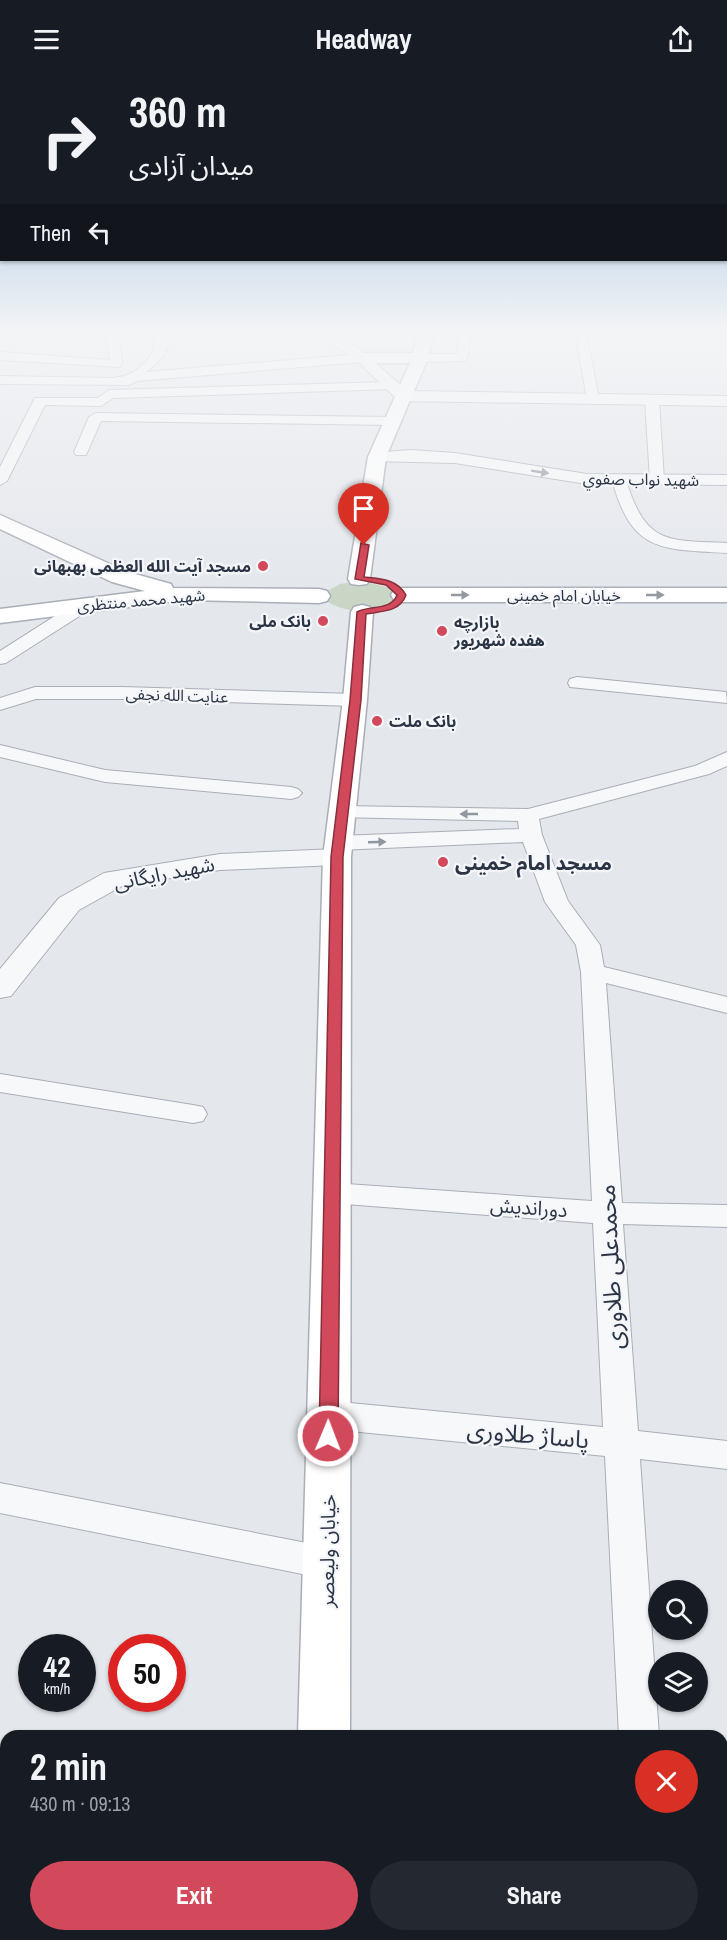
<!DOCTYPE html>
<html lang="en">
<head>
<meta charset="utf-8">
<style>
	body { margin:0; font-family:"Archivo Narrow","Noto Sans Arabic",sans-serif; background:#242831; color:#f1f3f6; height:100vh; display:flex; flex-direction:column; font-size:22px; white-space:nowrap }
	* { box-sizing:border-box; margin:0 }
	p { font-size:20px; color:#9ea1a6 }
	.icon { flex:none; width:33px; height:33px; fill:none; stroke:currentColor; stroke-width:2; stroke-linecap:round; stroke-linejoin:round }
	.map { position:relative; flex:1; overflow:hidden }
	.panel { position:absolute; left:0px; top:1652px; width:728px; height:212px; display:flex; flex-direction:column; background:#171b24; border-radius:18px 18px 0 0; box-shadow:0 2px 4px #0004 }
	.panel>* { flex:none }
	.top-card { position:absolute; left:0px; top:0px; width:728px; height:183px; box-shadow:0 2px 4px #0004; background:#171b24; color:#f1f3f6; overflow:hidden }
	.buttons { position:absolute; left:648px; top:1502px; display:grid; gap:12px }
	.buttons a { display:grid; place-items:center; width:60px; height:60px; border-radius:50%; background:#171b24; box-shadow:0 2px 4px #0004; font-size:30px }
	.speed { position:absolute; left:18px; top:1556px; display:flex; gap:12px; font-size:30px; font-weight:700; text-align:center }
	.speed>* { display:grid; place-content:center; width:78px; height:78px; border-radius:50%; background:#171b24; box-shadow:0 2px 4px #0004; line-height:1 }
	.speed small { font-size:15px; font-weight:400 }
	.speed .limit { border:9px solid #d22; background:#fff; color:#111 }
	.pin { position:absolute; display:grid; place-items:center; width:51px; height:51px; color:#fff; margin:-62px -26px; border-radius:50% 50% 50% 0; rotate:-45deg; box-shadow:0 0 6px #0007 }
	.pin .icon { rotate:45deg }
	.me { position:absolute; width:66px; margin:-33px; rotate:1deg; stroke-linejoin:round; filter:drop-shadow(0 0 4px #0008) }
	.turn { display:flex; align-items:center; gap:21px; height:126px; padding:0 30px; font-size:27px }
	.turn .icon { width:78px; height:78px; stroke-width:2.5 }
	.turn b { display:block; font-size:42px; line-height:51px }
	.then { display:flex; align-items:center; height:57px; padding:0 30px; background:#0003; gap:12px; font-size:22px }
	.round { display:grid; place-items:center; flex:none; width:63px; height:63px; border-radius:32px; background:#242831 }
	.overview { display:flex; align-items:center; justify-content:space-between; height:102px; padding:0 30px }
	h1 { font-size:36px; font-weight:800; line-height:45px }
	.primary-button { display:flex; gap:12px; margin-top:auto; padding:12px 30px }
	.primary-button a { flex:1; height:69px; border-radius:36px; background:#d1495b; color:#fff; font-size:24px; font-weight:800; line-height:69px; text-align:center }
	.primary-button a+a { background:#242831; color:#f1f3f6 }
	header { display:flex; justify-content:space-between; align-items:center; height:78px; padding:0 30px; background:#171b24; font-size:27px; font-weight:800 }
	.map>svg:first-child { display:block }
	.green { fill:#c9d6c5 }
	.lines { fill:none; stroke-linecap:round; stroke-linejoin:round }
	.minor-casing { stroke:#a9aeb7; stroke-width:2 }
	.tertiary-casing { stroke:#a9aeb7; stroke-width:2 }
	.secondary-casing { stroke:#a9aeb7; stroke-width:3 }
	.minor { fill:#f7f8fa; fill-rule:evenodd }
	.tertiary { fill:#f7f8fa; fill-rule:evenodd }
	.secondary { fill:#fff; fill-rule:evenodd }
	.oneway { fill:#9196a0 }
	.oneway2 { fill:#959aa2 }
	.route { fill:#d1495b; stroke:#882f3b; stroke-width:1.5 }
	.poi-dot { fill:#d1495b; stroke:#f4f6f9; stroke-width:2 }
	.labels { text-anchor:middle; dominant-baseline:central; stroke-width:4.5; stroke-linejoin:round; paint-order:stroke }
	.far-street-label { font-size:16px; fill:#2b3445; stroke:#f4f6f9 }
	.far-poi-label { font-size:16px; font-weight:bold; fill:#2b3445; stroke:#f4f6f9; text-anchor:end }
	.poi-label { font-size:20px; font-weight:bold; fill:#2b3445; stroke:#f4f6f9; text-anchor:start }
	.street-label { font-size:20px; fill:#2b3445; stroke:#f4f6f9 }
	.near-street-label { font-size:24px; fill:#2b3445; stroke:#f4f6f9 }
</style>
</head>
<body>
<header><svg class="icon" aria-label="menu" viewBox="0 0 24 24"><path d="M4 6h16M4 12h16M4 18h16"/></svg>Headway<svg class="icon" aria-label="share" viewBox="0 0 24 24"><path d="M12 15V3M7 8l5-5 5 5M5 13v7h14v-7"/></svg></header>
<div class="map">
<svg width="727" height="1862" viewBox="0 0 727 1862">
	<rect width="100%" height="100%" fill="#e4e7ec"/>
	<path class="green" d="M 362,503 L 390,510 L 395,520 C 382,539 343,535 327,523 L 327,513 L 340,506 Z"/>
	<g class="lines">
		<g class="minor-casing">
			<g id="minor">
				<path d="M 107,255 L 119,255 L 122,286 L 120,289 L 0,282 L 0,274 L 110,282 Z"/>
				<path d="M 155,255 L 167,255 C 174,272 158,285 146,294 L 362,276 L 368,280 L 362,284 L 137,303 L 129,307 L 0,306 L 0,298 L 112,300 C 117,299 122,299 127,297 C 141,292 161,271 155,255 Z"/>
				<path d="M 461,255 L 473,255 L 466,283 L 420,284 L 414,280 L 420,276 L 457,276 Z"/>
				<path d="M 497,255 L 596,255 L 587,258 L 599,321 L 593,325 L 587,321 L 576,258 L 503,258 Z"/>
				<path d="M 390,304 L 394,305 L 396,308 L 394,311 L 113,320 L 101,328 L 45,327 L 7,403 L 0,407 L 0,389 L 35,320 L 98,320 L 109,312 Z"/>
				<path d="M 652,318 L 659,322 L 664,402 L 657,406 L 650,402 L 645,322 Z"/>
				<path d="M 96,335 L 392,339 L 399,343 L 392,347 L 101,343 L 86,377 L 76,377 L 74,374 L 89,339 Z"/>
				<path d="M 619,398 L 626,402 C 646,467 666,462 727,465 L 727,475 C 659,471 632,474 612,402 Z"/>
				<path d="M 86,521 L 92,522 L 95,526 L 92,530 L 6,585 L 0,586 L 0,573 L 80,522 Z"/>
				<path d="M 577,599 L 726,614 L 727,625 L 570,609 L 568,605 L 570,601 Z"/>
				<path d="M 35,609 L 122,609 L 355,616 L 362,618 L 365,622 L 362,626 L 355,628 L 122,621 L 36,621 L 0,632 L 0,620 Z"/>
				<path d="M 0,667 L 105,692 L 291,709 L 298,711 L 302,715 L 298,719 L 291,721 L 105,704 L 0,679 Z"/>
				<path d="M 727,674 L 727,688 L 709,696 L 539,741 L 542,757 L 568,823 L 600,867 L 604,889 L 727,919 L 727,935 L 606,905 L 622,1125 L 727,1127 L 727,1149 L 623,1146 L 638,1353 L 727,1363 L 727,1391 L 640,1381 L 659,1658 L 619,1658 L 605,1378 L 329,1351 L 317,1347 L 312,1337 L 317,1327 L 329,1323 L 603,1349 L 593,1145 L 332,1125 L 322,1122 L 317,1115 L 322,1108 L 332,1105 L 592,1123 L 581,894 L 576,867 L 545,824 L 523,764 L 339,772 L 331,770 L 328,765 L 331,760 L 339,758 L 519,751 L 518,743 L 335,739 L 332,734 L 335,729 L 343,728 L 528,731 L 695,688 Z"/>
				<path d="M 0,996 L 193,1027 L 203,1029 L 207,1036 L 203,1043 L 193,1045 L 0,1014 Z"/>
				<path d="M 0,1405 L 327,1469 L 340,1473 L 345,1485 L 340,1497 L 327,1501 L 0,1435 Z"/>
			</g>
		</g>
		<g class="tertiary-casing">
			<g id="tertiary">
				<path d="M 318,255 L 335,255 L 367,277 L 407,313 L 727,318 L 727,328 L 403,323 L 397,321 L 357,283 Z"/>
				<path d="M 411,372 L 455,375 L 587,396 L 727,397 L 727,407 L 587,406 L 455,385 L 371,383 L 368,379 L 371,375 Z"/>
				<path d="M 337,771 L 347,773 L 351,779 L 347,785 L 337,787 L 220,792 L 122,808 L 79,832 L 11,918 L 0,920 L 0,891 L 59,820 L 104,795 L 220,776 Z"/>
				<rect x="722" y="1671" width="5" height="50"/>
			</g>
		</g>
		<g class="secondary-casing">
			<g id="secondary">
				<path d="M 418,255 L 434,255 L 428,280 L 386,379 L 370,501 L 367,506 L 359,507 L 351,506 L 348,501 L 368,379 L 410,285 L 362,285 L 354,280 L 362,275 L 413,275 Z"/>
				<path d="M 0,437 L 128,494 L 171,506 L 173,510 L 319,511 L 327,513 L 330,518 L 327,523 L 319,525 L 185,522 L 0,545 L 0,531 L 145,513 L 112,504 L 0,451 Z"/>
				<path d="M 402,510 L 727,510 L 727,524 L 402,524 L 394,522 L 391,517 L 394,512 Z"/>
				<path d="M 362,527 L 370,529 L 373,534 L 367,622 L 351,779 L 350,1658 L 298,1658 L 323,779 L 343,622 L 351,534 L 354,529 Z"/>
				<rect x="287" y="1857" width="58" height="5"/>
			</g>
		</g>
		<use href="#minor" class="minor"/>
		<use href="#tertiary" class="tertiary"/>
		<use href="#secondary" class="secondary"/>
	</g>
	<defs><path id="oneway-solid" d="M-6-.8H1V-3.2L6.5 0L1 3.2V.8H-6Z" transform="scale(1.5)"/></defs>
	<g class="oneway">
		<use href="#oneway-solid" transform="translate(540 394) rotate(9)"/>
		<use href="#oneway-solid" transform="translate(469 736) rotate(-180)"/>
		<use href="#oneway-solid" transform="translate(377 764) rotate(-2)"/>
	</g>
	<g class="oneway2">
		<use href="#oneway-solid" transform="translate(460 517)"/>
		<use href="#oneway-solid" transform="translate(655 517)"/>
	</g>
	<linearGradient id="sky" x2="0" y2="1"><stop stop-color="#8bb4dd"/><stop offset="0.49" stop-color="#f3f4f6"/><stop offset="1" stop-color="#f3f4f6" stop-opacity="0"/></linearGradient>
	<rect width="727" height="516" fill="url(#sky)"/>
	<path class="route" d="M 361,465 L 369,467 L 364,499 C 381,501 397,501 406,517 C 400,534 382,533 366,536 L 361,622 L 343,779 L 338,1358 L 335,1364 L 328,1366 L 322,1364 L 319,1358 L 331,779 L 350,622 L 357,534 C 369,527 391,533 397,517 L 386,507 L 355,501 Z"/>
	<g class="poi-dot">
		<circle cx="263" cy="488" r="6"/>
		<circle cx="323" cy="543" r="6"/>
		<circle cx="442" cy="553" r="6"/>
		<circle cx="377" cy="643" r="6"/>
		<circle cx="443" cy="784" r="6"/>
	</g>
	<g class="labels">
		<g class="far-street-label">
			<text transform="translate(641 401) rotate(1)">شهید نواب صفوي</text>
			<text x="564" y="517">خیابان امام خمینی</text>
			<text transform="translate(141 522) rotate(-5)">شهید محمد منتظری</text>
			<text transform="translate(177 617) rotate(2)">عنایت الله نجفی</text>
		</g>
		<g class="far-poi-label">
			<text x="251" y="488">مسجد آیت الله العظمی بهبهانی</text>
			<text x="311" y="543">بانک ملی</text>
			<text x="454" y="544" text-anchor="start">بازارچه<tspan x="454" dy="18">هفده شهریور</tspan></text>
			<text x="389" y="643" text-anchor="start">بانک ملت</text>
		</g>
		<g class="poi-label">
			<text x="455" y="784">مسجد امام خمینی</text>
		</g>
		<g class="street-label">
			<text transform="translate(164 795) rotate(-11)">شهید رایگانی</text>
			<text transform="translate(529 1129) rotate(4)">دوراندیش</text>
			<text transform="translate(327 1473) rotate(-89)">خیابان ولیعصر</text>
		</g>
		<g class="near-street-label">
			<text transform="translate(610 1189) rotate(-93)">محمدعلی طلاوری</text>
			<text transform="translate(528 1356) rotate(5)">پاساژ طلاوری</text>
		</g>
	</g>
</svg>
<div class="buttons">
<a><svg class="icon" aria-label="search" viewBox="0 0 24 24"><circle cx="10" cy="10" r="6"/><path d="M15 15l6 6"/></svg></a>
<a><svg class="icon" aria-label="layers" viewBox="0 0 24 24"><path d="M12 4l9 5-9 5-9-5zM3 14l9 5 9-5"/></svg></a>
</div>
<div class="speed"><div>42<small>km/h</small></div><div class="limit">50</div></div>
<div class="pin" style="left:364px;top:467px;background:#d93025"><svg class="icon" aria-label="arrive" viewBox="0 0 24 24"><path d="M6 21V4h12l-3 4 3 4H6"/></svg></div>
<svg class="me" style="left:328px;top:1358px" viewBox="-20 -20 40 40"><circle r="17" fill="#d1495b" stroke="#fff" stroke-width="3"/><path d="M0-11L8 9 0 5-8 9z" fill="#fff"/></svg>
<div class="top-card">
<div class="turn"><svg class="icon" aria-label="right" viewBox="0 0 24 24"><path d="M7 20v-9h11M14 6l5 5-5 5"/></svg><div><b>360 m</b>میدان آزادی</div></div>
<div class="then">Then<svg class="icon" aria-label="left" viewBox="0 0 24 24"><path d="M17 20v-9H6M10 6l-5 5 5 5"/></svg></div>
</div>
<section class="panel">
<div class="overview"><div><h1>2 min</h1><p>430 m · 09:13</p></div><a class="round" style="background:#d93025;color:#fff"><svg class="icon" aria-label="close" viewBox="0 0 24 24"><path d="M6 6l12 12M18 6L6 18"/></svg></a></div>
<div class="primary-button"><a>Exit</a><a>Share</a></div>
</section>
</div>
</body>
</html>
